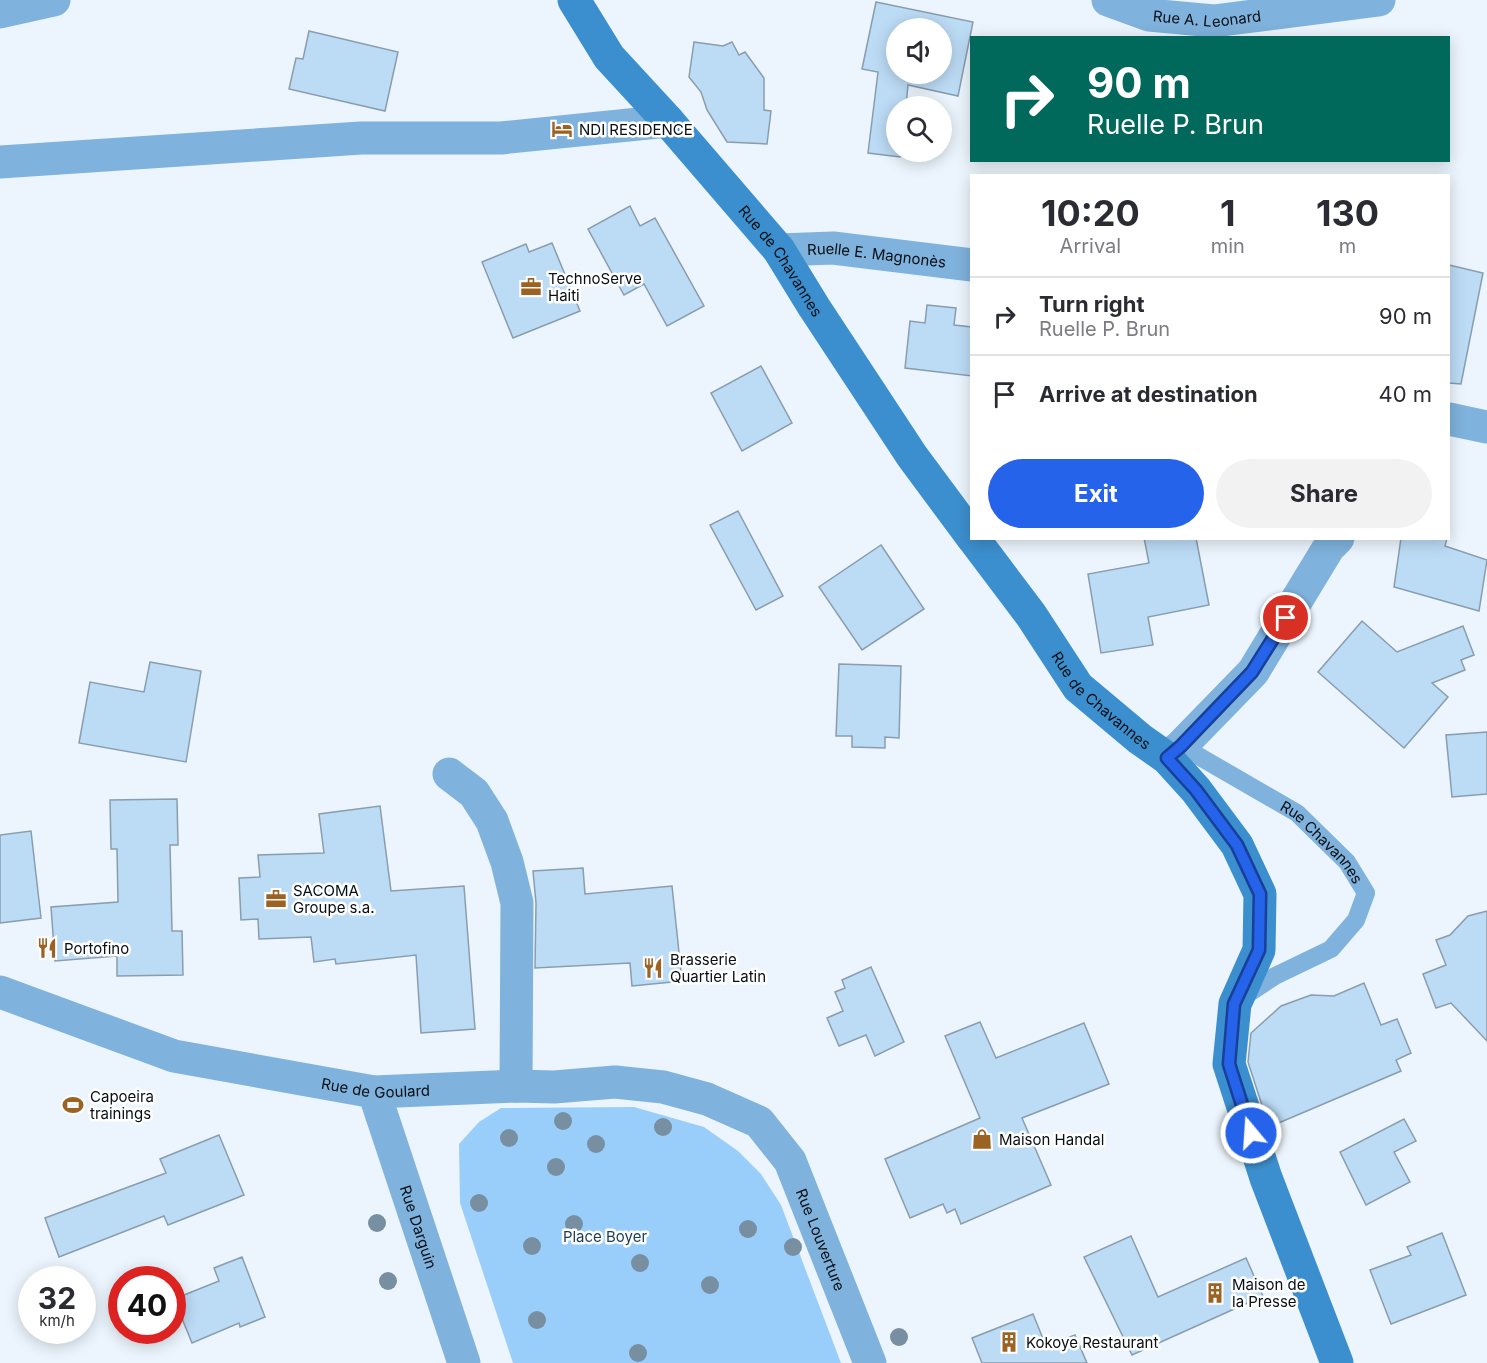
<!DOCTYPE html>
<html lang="en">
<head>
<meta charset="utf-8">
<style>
	body { margin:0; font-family:Inter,sans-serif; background:#f2f2f3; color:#2b2b33; height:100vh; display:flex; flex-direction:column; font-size:22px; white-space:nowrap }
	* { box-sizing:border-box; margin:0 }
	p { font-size:20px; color:#7c7c81 }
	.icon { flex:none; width:33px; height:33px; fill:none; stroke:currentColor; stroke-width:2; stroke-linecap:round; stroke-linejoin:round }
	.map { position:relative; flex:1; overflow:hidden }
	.drawer { position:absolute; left:970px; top:174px; width:480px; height:366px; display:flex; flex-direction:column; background:#fff; border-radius:0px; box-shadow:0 3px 15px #0003 }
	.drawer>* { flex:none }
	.banner { position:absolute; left:970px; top:36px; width:480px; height:126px; border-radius:0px; box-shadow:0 3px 15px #0003; background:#00695c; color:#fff; overflow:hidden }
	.controls { position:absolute; left:886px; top:18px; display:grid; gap:12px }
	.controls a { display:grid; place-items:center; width:66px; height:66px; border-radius:50%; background:#fff; box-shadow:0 3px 15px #0003; font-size:30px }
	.speed { position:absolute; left:18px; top:1266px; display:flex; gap:12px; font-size:30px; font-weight:700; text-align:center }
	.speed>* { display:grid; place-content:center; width:78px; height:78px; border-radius:50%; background:#fff; box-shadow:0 3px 15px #0003; line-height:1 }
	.speed small { font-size:15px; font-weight:400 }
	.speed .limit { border:9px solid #d22; background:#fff; color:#111 }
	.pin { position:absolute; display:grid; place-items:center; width:51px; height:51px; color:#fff; margin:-26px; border:3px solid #fff; border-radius:50%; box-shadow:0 2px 6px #0007 }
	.me { position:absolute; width:66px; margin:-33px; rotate:342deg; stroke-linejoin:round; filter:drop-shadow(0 0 4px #0008) }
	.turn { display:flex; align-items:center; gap:21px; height:126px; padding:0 18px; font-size:27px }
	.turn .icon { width:78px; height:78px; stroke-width:2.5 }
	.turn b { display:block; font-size:42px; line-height:51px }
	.eta { display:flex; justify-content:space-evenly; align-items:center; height:102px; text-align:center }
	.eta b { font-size:36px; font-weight:700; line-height:42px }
	.primary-button { display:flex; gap:12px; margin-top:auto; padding:12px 18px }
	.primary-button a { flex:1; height:69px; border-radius:36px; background:#2563eb; color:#fff; font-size:24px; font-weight:700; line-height:69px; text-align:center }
	.primary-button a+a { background:#f2f2f3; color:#2b2b33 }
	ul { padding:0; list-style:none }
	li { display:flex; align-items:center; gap:18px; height:78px; padding:0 18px; border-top:2px solid #e1e1e2 }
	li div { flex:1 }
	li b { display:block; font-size:22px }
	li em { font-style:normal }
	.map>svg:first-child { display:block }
	.green { fill:#9acefa }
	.building { fill:#bcdbf5; stroke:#899daf; stroke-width:1.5; fill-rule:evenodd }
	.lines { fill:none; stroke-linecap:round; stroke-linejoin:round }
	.lane { stroke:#7fb2dc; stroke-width:18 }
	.street { stroke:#7fb2dc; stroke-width:33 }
	.secondary { stroke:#3c8fce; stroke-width:33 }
	.tree { fill:#788fa1 }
	.route-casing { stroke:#184099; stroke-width:15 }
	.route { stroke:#2563eb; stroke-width:10 }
	.labels { text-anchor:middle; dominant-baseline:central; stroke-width:5; stroke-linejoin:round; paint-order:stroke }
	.street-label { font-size:15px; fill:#070e14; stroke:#fff }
	.poi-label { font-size:15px; fill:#070e14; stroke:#fff; text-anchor:start }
	.park-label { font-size:15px; fill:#1a3c56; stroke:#fff }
</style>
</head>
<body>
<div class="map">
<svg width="1487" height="1363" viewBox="0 0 1487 1363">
	<rect width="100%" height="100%" fill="#ecf5fd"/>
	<path class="green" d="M 634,1107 L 704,1127 L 738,1151 L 761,1174 L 781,1205 L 841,1363 L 513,1363 L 460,1203 L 459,1144 L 479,1122 L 501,1108 Z"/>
	<g class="building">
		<path d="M 876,2 L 973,22 L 958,96 L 908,85 L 906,106 L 897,106 L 897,152 L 901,152 L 900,157 L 868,153 L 878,72 L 862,69 ZM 897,28 L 942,28 L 942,74 L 897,74 Z"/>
		<path d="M 309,31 L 398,52 L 385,111 L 289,89 L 296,58 L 303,59 Z"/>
		<path d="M 694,42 L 723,46 L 732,42 L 739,55 L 745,52 L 764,78 L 764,110 L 771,111 L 767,144 L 727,142 L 707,110 L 701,92 L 689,77 Z"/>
		<path d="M 630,206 L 640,226 L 655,218 L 704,306 L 667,326 L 644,284 L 624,295 L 588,229 Z"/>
		<path d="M 552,243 L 580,311 L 513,338 L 482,262 L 526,244 L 529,252 Z"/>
		<path d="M 1449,265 L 1483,273 L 1461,384 L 1449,383 Z"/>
		<path d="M 927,305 L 956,308 L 954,325 L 972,327 L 972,376 L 905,368 L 910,321 L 925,323 Z"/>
		<path d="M 761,366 L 792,423 L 742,451 L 711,393 Z"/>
		<path d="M 738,511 L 783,596 L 756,610 L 710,525 Z"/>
		<path d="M 1144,538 L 1196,538 L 1209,605 L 1148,617 L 1153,645 L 1101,653 L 1088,574 L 1149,563 Z"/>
		<path d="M 1401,538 L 1447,538 L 1445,546 L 1487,560 L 1479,611 L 1394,587 Z"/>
		<path d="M 881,545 L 924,609 L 862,650 L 819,587 Z"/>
		<path d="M 1362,621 L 1397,652 L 1463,626 L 1474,655 L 1461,660 L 1465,670 L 1432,683 L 1448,697 L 1404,748 L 1318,672 Z"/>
		<path d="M 150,662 L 201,671 L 186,762 L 79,743 L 90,682 L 144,692 Z"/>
		<path d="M 839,664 L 901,666 L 899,738 L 885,737 L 885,748 L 852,747 L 852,736 L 836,736 Z"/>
		<path d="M 1487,732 L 1487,794 L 1452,797 L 1446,735 Z"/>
		<path d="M 177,799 L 178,845 L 170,845 L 172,931 L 182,931 L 183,975 L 117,976 L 117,956 L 55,961 L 51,907 L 118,902 L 117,849 L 111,849 L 110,800 Z"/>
		<path d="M 380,806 L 391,891 L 464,886 L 475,1029 L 421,1033 L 416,955 L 336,964 L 335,959 L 314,962 L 311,937 L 259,939 L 258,919 L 241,920 L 239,878 L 260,877 L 258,855 L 324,853 L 319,814 Z"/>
		<path d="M 31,831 L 41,918 L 0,923 L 0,835 Z"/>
		<path d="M 583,868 L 585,894 L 672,886 L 682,981 L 632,986 L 630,963 L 535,968 L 536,903 L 533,871 Z"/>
		<path d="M 1487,911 L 1487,1041 L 1451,1003 L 1436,1008 L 1423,974 L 1446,965 L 1436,940 L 1450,935 L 1468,916 Z"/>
		<path d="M 871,967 L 904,1042 L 875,1056 L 866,1035 L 839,1046 L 827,1018 L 843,1011 L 835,992 L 845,988 L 842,980 Z"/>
		<path d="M 1364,983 L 1381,1025 L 1397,1019 L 1411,1053 L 1396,1060 L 1401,1071 L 1269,1127 L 1248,1062 L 1251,1033 L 1281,1006 L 1311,995 L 1334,996 Z"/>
		<path d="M 980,1022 L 996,1058 L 1084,1023 L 1109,1084 L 1022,1118 L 1051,1185 L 961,1224 L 955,1209 L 947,1213 L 943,1204 L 910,1218 L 885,1159 L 980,1118 L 945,1036 Z"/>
		<path d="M 1404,1119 L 1416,1141 L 1394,1152 L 1410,1182 L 1366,1205 L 1340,1152 Z"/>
		<path d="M 219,1135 L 244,1195 L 168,1225 L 164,1216 L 59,1257 L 45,1218 L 166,1173 L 160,1159 Z"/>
		<path d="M 1442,1233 L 1466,1295 L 1391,1324 L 1370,1270 L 1411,1255 L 1407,1247 Z"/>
		<path d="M 1131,1236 L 1158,1297 L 1246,1258 L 1263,1296 L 1132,1355 L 1084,1257 Z"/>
		<path d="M 242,1257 L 265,1317 L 240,1327 L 239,1323 L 192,1343 L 174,1299 L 219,1281 L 214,1268 Z"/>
		<path d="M 1033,1314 L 1046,1346 L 1075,1335 L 1087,1363 L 982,1363 L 972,1338 Z"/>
	</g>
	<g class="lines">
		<path class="lane" id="s1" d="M 1181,746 L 1297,813 L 1347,862 L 1366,893 L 1356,920 L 1331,949 L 1275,976 L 1243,997"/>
		<g class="street">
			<path id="s2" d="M 1108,0 L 1149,15 L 1214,21 L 1379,0"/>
			<path d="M 0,12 L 54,0"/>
			<path d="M 0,162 L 361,138 L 501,138 L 668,121"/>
			<path id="s3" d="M 779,250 L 833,248 L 972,265"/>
			<path d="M 1449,419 L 1487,427"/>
			<path d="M 1167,758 L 1181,746 L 1253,672 L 1329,547 L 1338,538"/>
			<path d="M 449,774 L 474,793 L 492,821 L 507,862 L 517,903 L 516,1086"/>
			<path id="s4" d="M 0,992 L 174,1056 L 374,1092 L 516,1086 L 554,1087 L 615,1082 L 663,1087 L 707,1099 L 759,1122 L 790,1161 L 870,1363"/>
			<path id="s5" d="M 374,1092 L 464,1363"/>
		</g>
		<g class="secondary">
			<path id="s6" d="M 574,0 L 609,57 L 668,121 L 779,250 L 814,307 L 912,456 L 972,537"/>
			<path id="s7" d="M 973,538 L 1031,615 L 1078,687 L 1140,739 L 1167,758 L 1196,790 L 1237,845 L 1260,894 L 1259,950 L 1235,1004 L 1229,1064 L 1266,1178 L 1337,1363"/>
		</g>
	</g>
	<g class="tree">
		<circle cx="563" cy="1121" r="9"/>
		<circle cx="663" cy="1127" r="9"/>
		<circle cx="509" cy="1138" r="9"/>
		<circle cx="596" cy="1144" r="9"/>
		<circle cx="556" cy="1167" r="9"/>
		<circle cx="479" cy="1203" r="9"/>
		<circle cx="377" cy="1223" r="9"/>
		<circle cx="574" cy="1224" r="9"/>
		<circle cx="748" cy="1229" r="9"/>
		<circle cx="532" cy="1246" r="9"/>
		<circle cx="793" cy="1247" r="9"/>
		<circle cx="640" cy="1263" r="9"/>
		<circle cx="388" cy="1281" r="9"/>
		<circle cx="710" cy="1285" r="9"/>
		<circle cx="537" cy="1320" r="9"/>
		<circle cx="899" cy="1337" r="9"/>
		<circle cx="638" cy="1353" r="9"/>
	</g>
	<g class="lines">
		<g class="route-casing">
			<path id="route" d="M 1251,1133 L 1229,1064 L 1234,1004 L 1259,950 L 1260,894 L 1237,845 L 1196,790 L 1167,758 L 1181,746 L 1252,672 L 1286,618"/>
		</g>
		<use href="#route" class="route"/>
	</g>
	<defs>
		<g id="hotel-bare" transform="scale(1.62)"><path d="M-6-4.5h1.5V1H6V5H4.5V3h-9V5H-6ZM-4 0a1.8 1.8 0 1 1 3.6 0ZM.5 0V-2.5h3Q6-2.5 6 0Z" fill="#9c6221" stroke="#fff" stroke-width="2.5" paint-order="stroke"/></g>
		<g id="office-bare" transform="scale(1.62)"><path d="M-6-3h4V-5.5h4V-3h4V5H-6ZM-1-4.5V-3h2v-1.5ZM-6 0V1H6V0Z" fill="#9c6221" stroke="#fff" stroke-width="2.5" paint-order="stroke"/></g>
		<g id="restaurant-bare" transform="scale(1.62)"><path d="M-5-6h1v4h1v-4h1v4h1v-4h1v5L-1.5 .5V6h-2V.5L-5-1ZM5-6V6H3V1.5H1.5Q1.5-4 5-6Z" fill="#9c6221" stroke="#fff" stroke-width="2.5" paint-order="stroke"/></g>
		<g id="stadium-bare" transform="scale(1.62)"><path d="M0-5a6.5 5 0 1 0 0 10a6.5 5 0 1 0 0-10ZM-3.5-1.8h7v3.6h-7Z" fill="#9c6221" stroke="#fff" stroke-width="2.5" paint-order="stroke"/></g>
		<g id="shop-bare" transform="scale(1.62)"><path d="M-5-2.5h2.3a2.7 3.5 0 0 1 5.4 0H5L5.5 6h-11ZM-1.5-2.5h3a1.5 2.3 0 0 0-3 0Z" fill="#9c6221" stroke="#fff" stroke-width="2.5" paint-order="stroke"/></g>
		<g id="building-bare" transform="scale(1.62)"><path d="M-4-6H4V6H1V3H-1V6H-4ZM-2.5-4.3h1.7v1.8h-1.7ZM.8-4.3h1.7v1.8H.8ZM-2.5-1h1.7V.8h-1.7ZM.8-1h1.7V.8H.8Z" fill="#9c6221" stroke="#fff" stroke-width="2.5" paint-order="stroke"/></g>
	</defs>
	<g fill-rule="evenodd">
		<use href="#hotel-bare" x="562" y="129"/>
		<use href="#office-bare" x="531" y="287"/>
		<use href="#office-bare" x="276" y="899"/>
		<use href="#restaurant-bare" x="47" y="948"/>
		<use href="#restaurant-bare" x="653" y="968"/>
		<use href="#stadium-bare" x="73" y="1105"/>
		<use href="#shop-bare" x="982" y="1139"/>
		<use href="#building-bare" x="1215" y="1293"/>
		<use href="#building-bare" x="1009" y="1342"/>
	</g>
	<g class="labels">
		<g class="street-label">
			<text stroke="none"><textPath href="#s2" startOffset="102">Rue A. Leonard</textPath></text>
			<text stroke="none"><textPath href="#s3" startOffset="98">Ruelle E. Magnonès</textPath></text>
			<text stroke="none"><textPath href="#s6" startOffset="334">Rue de Chavannes</textPath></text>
			<text stroke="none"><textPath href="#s7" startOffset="208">Rue de Chavannes</textPath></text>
			<text stroke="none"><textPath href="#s1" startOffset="172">Rue Chavannes</textPath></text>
			<text stroke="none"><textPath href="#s4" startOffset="390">Rue de Goulard</textPath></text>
			<text stroke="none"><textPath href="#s5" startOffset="142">Rue Darguin</textPath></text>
			<text stroke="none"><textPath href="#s4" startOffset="915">Rue Louverture</textPath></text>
		</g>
		<g class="poi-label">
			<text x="579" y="129">NDI RESIDENCE</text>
			<text x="548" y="278">TechnoServe<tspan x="548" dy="17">Haiti</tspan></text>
			<text x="293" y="890">SACOMA<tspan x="293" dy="17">Groupe s.a.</tspan></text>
			<text x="64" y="948">Portofino</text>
			<text x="670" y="959">Brasserie<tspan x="670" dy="17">Quartier Latin</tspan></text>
			<text x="90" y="1096">Capoeira<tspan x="90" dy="17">trainings</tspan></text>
			<text x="999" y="1139">Maison Handal</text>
			<text x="1232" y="1284">Maison de<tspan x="1232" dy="17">la Presse</tspan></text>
			<text x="1026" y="1342">Kokoye Restaurant</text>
		</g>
		<g class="park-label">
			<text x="605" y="1236">Place Boyer</text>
		</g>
	</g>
</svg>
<div class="controls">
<a><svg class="icon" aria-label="sound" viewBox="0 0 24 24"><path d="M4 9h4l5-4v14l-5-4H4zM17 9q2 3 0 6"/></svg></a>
<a><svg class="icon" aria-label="search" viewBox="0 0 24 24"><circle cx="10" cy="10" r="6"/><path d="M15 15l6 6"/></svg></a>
</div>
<div class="speed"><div>32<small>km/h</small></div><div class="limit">40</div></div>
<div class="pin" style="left:1286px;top:618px;background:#d93025"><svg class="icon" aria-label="arrive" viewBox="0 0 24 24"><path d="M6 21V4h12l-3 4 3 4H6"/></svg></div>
<svg class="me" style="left:1251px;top:1133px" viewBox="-20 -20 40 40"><circle r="17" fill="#2563eb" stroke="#fff" stroke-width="3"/><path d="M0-11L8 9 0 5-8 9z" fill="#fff"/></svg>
<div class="banner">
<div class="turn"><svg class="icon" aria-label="right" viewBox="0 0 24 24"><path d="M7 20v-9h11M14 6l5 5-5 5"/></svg><div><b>90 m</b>Ruelle P. Brun</div></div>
</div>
<section class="drawer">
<div class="eta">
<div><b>10:20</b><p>Arrival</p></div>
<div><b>1</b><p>min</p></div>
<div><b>130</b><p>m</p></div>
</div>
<ul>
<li><svg class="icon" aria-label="right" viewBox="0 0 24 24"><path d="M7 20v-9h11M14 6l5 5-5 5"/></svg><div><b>Turn right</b><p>Ruelle P. Brun</p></div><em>90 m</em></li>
<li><svg class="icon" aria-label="arrive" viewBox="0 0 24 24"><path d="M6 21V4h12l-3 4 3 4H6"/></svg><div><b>Arrive at destination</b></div><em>40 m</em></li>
</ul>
<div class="primary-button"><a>Exit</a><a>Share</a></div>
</section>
</div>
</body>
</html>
